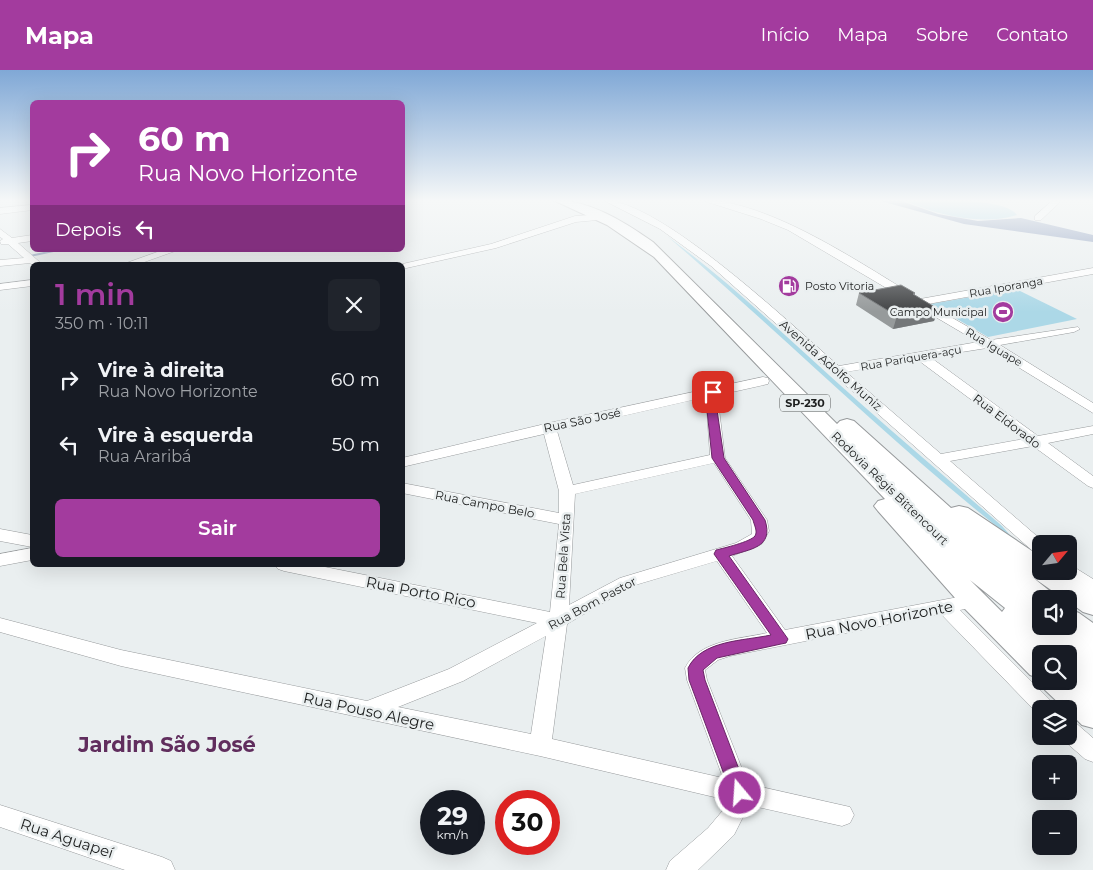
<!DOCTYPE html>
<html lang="pt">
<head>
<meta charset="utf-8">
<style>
	body { margin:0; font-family:Montserrat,sans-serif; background:#20242c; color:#f1f3f6; height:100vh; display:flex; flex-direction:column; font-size:19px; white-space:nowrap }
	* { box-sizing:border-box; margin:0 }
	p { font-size:16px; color:#9ea1a6 }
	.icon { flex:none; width:28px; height:28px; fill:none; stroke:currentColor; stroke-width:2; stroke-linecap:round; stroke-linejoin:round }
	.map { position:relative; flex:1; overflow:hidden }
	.side { position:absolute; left:30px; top:192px; width:375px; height:305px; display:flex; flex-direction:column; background:#171b24; border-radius:8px; box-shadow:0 5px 20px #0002 }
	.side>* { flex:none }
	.hud { position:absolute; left:30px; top:30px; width:375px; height:152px; border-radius:8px; box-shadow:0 5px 20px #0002; background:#a33b9e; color:#fff; overflow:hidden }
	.needle { width:32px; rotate:61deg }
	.fabs { position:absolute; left:1032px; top:465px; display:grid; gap:10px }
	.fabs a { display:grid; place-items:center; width:45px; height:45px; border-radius:8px; background:#171b24; box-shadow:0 5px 20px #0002; font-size:25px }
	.speed { position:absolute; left:420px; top:720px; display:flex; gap:10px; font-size:25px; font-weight:700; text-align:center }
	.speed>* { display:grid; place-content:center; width:65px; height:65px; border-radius:50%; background:#171b24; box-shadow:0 5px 20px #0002; line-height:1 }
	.speed small { font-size:12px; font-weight:400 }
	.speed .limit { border:8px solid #d22; background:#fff; color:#111 }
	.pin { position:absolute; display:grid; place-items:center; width:42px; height:42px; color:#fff; margin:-21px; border-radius:10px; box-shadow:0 2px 8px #0006 }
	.me { position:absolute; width:55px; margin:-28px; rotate:342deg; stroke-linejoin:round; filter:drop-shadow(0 0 4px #0008) }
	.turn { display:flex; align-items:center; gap:18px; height:105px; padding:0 25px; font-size:22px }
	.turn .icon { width:65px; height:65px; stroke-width:2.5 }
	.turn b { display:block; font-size:35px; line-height:42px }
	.then { display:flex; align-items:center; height:48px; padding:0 25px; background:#0003; gap:10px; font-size:19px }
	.round { display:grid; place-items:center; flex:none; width:52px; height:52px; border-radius:8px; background:#20242c }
	.overview { display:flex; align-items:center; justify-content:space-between; height:85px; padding:0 25px }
	h1 { font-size:30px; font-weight:600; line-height:38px; color:#a33b9e }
	.cta { display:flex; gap:10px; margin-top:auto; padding:10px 25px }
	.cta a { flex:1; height:58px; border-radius:8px; background:#a33b9e; color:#fff; font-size:20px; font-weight:600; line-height:58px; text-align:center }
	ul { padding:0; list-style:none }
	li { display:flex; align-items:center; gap:15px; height:65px; padding:0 25px }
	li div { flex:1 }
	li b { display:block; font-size:19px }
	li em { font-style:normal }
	header { display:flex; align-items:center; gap:30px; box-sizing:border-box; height:70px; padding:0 25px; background:#a33b9e; color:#fff }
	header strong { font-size:24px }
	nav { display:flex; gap:28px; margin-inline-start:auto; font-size:18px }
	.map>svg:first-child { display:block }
	.green { fill:#acd8e7 }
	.water { fill:#8597ba }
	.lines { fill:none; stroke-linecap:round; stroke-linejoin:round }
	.stream { stroke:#8597ba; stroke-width:2 }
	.minor-casing { stroke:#979a9c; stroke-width:1 }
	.highway-casing { stroke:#979a9c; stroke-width:2 }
	.minor { fill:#fff; fill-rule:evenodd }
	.highway { fill:#fff; fill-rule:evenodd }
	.wall { fill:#969a9b }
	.shaded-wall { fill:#747779 }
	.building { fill:#424446; stroke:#747779 }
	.route { fill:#a33b9e; stroke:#6a2667 }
	.labels { text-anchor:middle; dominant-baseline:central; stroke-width:5; stroke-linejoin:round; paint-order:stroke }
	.far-poi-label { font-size:11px; fill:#1c1e1e; stroke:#eaeff0; text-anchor:start }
	.far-street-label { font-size:11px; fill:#1c1e1e; stroke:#eaeff0 }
	.shield { fill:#eaeff0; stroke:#5a5d5d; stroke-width:1 }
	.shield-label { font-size:11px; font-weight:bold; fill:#1c1e1e }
	.street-label { font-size:12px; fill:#1c1e1e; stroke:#eaeff0 }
	.near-street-label { font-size:15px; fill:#1c1e1e; stroke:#eaeff0 }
	.near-district-label { font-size:21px; font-weight:bold; fill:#602d5d; stroke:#eaeff0 }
</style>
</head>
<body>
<header>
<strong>Mapa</strong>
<nav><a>Início</a><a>Mapa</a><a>Sobre</a><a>Contato</a></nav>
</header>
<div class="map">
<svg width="1093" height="800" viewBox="0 0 1093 800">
	<rect width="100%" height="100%" fill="#eaeff0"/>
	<g class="green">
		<path d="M 903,130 C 926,130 1005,127 1017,145 C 981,156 937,145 903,130 Z"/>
		<path d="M 667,166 C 735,216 796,276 859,332 C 906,374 955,415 1002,456 L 1016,472 C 894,376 785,267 667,166 Z"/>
		<path d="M 1016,219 L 1077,249 L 988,267 L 931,234 Z"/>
	</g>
	<path class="water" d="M 877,130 L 899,130 L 938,144 L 978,151 L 1021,148 L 1093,165 L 1093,172 L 964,154 Z"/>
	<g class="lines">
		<path class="stream" d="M 30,186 L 58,180"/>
		<g class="minor-casing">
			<g id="minor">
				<path d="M 603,130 C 661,130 792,256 839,296 L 978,272 L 788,160 L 761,149 L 701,130 C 770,130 861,194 920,229 L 1093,198 L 1093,204 L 928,234 L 991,270 L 1078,257 L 1080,259 L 1074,262 L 1000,275 L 1093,333 L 1093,343 L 987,278 L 930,287 L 1038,366 L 1093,356 L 1093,364 L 1048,373 L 1093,406 L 1093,418 L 1088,416 L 1033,376 L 950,391 L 1046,474 L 1041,474 L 1041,485 L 1035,483 L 711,196 L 660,159 ZM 918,290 L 1024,369 L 941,384 L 846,302 Z"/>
				<path d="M 1053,130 L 1062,130 L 1041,150 L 1035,150 L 1035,146 Z"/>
				<path d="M 32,135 L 32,140 L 0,144 L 0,138 Z"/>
				<path d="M 605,144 L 608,145 L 608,149 L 576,152 L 496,178 L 402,199 L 402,195 L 398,195 L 491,174 L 575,146 Z"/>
				<path d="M 0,159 L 12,168 L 32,165 L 32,171 L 18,173 L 43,195 L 32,195 L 30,193 L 0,196 L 0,190 L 24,188 L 8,174 L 1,174 L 0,171 L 3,169 L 0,167 Z"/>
				<path d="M 163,180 L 178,180 L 136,195 L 121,195 Z"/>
				<path d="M 32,210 L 32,216 L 0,220 L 0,214 Z"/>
				<path d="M 763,307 L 768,308 L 769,311 L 768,314 L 719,325 L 719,339 L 725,388 L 767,450 L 769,461 L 762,474 L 732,486 L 785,560 L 974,524 L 980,526 L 983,531 L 980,536 L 960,540 L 1053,633 L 1056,639 L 1041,639 L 1041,646 L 1039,645 L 941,544 L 730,586 L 718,590 L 705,600 L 707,610 L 748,714 L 850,737 L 854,745 L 850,753 L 842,756 L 749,735 L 734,765 L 698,800 L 666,800 L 670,791 L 708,758 L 724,739 L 727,730 L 540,686 L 121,596 L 0,562 L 0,548 L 121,580 L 367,631 L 449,599 L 537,553 L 284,501 L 278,499 L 275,495 L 315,495 L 550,542 L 559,454 L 402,423 L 402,413 L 559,443 L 559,421 L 544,364 L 402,397 L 402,388 L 549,353 ZM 706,327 L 710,385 L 573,415 L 557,361 ZM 714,393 L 751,450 L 752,464 L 736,473 L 620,508 L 569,535 L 575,424 ZM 717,491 L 767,563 C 740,569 699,570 685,598 L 687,610 L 723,708 L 552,669 L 567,554 L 632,516 ZM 546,566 L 531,664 L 398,637 L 463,611 Z"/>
				<path d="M 0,459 L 32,465 L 32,477 L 0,471 Z"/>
				<path d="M 32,478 L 32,490 L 0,496 L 0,484 Z"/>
				<path d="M 1069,494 L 1093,509 L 1093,524 L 1087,523 L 1063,504 L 1061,501 L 1069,501 Z"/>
				<path d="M 1069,652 L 1077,654 L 1093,668 L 1093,692 L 1085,689 L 1061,668 L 1069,666 Z"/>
				<path d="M 0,735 L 162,787 L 171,791 L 175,800 L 125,800 L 0,757 Z"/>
			</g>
		</g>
		<g class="highway-casing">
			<path id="highway" d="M 553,130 C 590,130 623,151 653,172 L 837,354 L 840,351 L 847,349 L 854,351 L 951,438 L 959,436 L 968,438 L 1041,487 L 1041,501 L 1063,501 L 1093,521 L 1093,545 L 1083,542 L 1069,532 L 1069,529 L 1064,529 L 1031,506 L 1051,522 L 1055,529 L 1041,529 L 1041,556 L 1069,556 L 1069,539 L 1079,543 L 1093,553 L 1093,658 L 1082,655 L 1069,642 L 1069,639 L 1065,639 L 1045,620 L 1041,611 L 1069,611 L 1069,584 L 1041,584 L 1041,609 L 1030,605 L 964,538 L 878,441 L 874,436 L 878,431 L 885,429 L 654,187 L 607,155 ZM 970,510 L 1005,538 L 1002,542 Z"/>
		</g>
		<use href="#minor" class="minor"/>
		<use href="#highway" class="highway"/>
	</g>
	<path class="wall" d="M 859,223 L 915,223 L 915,225 L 938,239 L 934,251 L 893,259 L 856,235 Z"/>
	<path class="shaded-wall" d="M 938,239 L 934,251 L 893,259 L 897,246 Z"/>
	<path class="building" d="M 901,215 L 915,223 L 913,224 L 938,239 L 897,246 L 859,223 Z"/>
	<linearGradient id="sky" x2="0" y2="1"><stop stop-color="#80a8d6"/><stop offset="0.54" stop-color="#f6f8f8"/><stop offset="1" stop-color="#f6f8f8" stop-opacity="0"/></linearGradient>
	<rect width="1093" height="242" fill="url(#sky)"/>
	<path class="route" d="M 713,319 L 718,322 L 717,340 L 724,388 L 765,450 C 774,478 750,479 729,486 L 788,569 L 786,573 L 781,574 L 717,588 L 703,600 L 705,610 L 748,723 L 746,729 L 740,731 L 733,729 L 731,723 L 689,610 L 688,598 C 702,570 743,571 771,565 L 714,484 L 716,480 C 724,478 750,472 755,466 C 758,461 754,455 753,450 L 712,388 L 707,340 L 708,322 Z"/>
	<defs>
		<g id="fuel-disc" transform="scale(1.125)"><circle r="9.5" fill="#a33b9e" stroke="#eaeff0"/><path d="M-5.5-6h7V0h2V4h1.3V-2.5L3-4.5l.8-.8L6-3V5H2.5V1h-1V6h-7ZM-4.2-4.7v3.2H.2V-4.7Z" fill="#fff"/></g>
		<g id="stadium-disc" transform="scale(1.125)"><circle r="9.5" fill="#a33b9e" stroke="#eaeff0"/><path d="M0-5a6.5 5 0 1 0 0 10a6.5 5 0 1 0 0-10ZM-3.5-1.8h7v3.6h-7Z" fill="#fff"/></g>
	</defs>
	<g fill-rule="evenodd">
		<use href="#fuel-disc" x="789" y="216"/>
		<use href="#stadium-disc" x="1003" y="242"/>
	</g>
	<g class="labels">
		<g class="far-poi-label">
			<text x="805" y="216">Posto Vitoria</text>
			<text x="987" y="242" text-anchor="end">Campo Municipal</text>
		</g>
		<g class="far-street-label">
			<text transform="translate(1006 217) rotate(-10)">Rua Iporanga</text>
			<text transform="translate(994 277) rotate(31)">Rua Iguape</text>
			<text transform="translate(911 288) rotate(-10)">Rua Pariquera-açu</text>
		</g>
		<rect class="shield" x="780" y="324.5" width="50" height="17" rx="4"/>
		<g class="shield-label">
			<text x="805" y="333">SP-230</text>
		</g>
		<g class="street-label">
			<text transform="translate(831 295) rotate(41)">Avenida Adolfo Muniz</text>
			<text transform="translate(582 350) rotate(-12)">Rua São José</text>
			<text transform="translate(1007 351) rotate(37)">Rua Eldorado</text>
			<text transform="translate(890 418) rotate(44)">Rodovia Régis Bittencourt</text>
			<text transform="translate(485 434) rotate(11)">Rua Campo Belo</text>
			<text transform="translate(563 486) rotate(-86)">Rua Bela Vista</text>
			<text transform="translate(592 533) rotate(-28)">Rua Bom Pastor</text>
		</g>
		<g class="near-street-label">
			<text transform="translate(421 522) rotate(11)">Rua Porto Rico</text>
			<text transform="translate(879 550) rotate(-11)">Rua Novo Horizonte</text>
			<text transform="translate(369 641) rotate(12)">Rua Pouso Alegre</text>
			<text transform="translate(67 768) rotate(18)">Rua Aguapeí</text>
		</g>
		<g class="near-district-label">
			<text x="167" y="674">Jardim São José</text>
		</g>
	</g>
</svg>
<div class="fabs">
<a><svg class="needle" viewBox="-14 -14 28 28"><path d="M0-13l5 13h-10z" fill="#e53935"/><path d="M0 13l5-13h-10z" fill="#9ea1a6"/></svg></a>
<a><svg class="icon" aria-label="sound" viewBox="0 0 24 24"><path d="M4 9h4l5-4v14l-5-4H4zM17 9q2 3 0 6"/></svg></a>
<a><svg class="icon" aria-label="search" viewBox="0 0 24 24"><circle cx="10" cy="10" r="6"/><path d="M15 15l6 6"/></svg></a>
<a><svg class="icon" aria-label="layers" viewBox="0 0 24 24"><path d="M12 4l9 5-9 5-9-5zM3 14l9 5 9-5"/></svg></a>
<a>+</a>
<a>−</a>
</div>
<div class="speed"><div>29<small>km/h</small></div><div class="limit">30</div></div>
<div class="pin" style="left:713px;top:322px;background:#d93025"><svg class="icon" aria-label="arrive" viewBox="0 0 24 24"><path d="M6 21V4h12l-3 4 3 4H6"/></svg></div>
<svg class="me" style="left:740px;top:723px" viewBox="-20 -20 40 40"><circle r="17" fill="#a33b9e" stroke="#fff" stroke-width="3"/><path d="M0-11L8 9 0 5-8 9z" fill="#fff"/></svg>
<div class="hud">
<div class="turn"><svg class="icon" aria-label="right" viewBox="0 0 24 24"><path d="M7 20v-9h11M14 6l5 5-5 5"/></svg><div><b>60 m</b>Rua Novo Horizonte</div></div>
<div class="then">Depois<svg class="icon" aria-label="left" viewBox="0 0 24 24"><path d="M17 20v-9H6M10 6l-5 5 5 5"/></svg></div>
</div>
<section class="side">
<div class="overview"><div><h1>1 min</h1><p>350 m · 10:11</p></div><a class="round"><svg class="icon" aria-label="close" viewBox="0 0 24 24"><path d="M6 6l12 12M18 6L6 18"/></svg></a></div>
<ul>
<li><svg class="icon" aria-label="right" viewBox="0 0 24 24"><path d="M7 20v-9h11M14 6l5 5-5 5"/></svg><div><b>Vire à direita</b><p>Rua Novo Horizonte</p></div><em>60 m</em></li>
<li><svg class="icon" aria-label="left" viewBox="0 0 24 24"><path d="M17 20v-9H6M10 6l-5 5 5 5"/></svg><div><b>Vire à esquerda</b><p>Rua Araribá</p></div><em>50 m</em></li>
</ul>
<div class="cta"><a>Sair</a></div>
</section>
</div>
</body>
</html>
